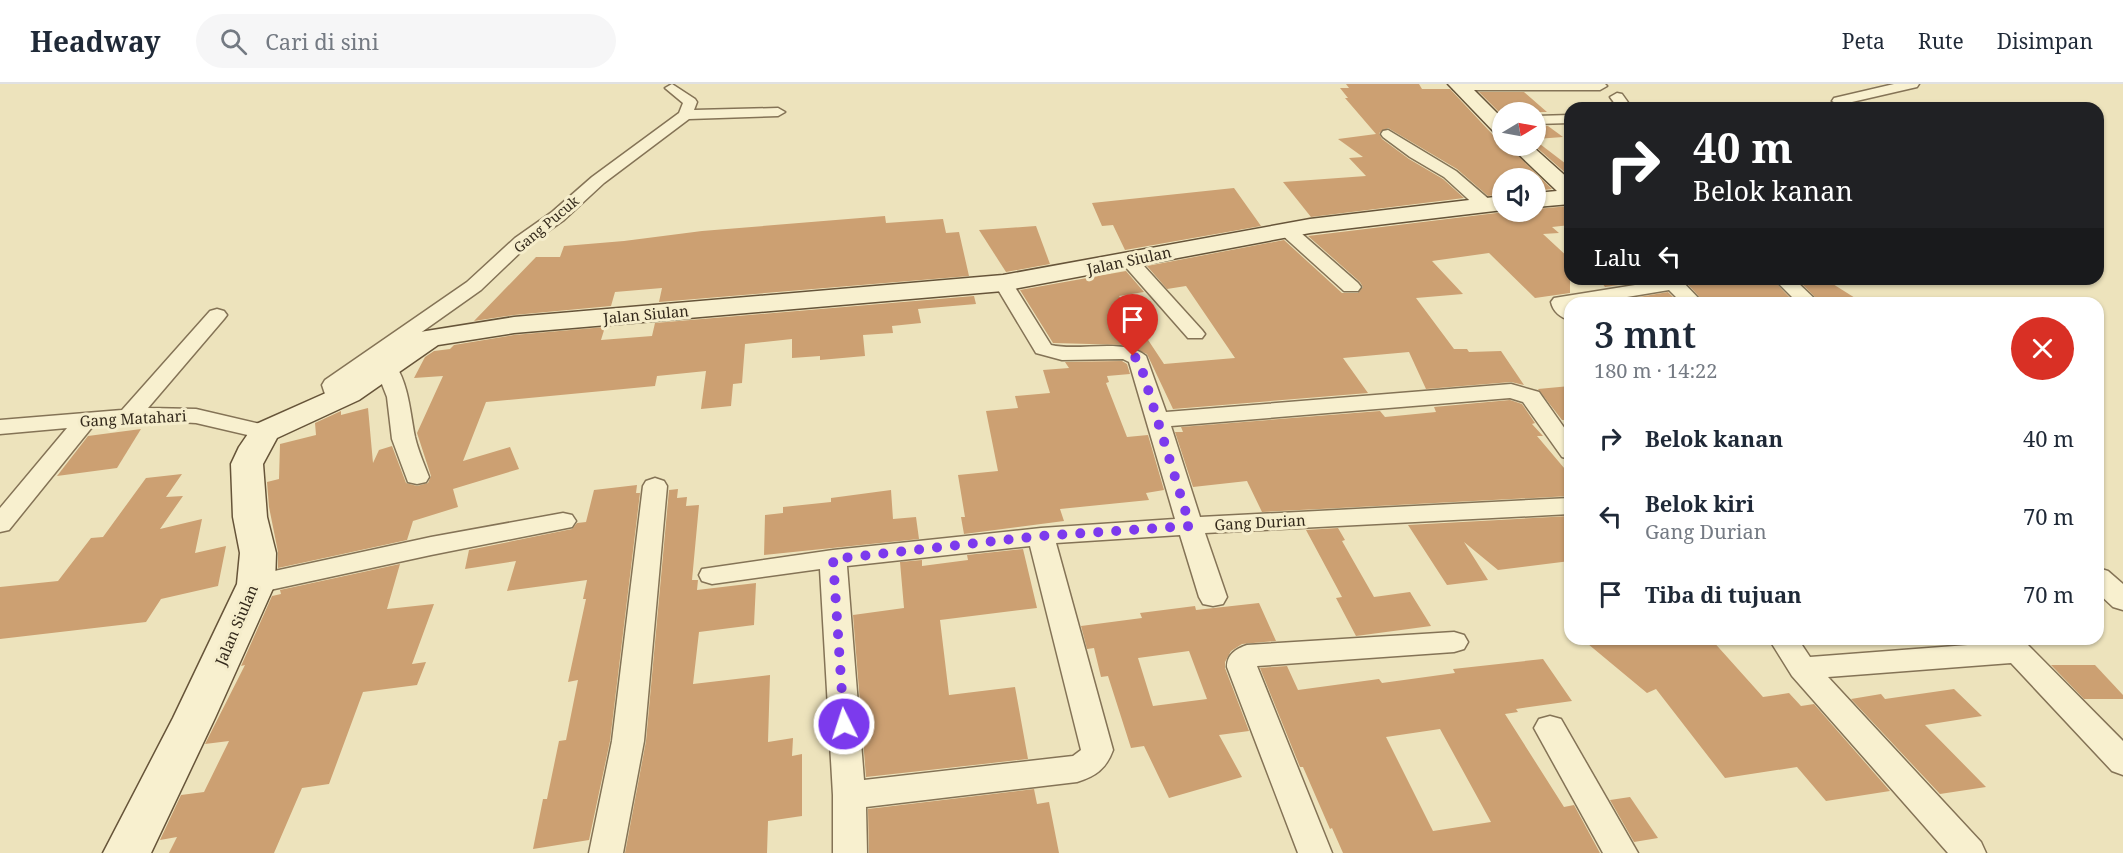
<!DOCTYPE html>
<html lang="id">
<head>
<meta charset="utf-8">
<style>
	body { margin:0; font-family:"Noto Serif",serif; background:#f6f6f7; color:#1f2937; height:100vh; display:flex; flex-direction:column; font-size:22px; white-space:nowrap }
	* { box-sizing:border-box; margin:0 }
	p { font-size:20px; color:#747a83 }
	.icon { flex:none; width:33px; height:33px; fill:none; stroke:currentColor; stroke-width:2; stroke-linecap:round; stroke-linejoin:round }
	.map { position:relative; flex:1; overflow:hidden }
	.panel { position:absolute; left:1564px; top:213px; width:540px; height:348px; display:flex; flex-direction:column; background:#fff; border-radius:18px; box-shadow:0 2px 4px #0004 }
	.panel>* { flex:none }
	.top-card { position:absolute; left:1564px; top:18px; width:540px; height:183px; border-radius:18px; box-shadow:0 2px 4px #0004; background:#202124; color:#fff; overflow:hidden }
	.needle { width:39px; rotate:80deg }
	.tools { position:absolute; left:1492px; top:18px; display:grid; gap:12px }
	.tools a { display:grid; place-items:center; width:54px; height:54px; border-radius:50%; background:#fff; box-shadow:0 2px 4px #0004; font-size:30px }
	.pin { position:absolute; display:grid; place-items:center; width:51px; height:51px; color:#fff; margin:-62px -26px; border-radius:50% 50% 50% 0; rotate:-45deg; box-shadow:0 0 6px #0007 }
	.pin .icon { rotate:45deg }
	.me { position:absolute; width:66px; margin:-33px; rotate:356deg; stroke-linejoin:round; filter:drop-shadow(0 0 4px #0008) }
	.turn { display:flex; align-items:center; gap:21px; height:126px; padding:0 30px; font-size:27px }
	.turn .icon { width:78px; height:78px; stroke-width:2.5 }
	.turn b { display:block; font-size:42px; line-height:51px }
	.then { display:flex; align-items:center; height:57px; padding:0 30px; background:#0003; gap:12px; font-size:22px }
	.round { display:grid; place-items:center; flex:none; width:63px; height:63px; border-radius:32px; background:#f6f6f7 }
	.headline { display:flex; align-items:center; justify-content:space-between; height:102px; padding:0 30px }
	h1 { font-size:36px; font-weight:600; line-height:45px }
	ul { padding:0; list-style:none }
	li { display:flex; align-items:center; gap:18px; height:78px; padding:0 30px }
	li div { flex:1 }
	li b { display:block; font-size:22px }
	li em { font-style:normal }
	header { display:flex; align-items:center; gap:36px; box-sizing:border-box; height:84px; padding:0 30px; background:#fff; border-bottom:2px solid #e0e1e3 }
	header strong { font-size:28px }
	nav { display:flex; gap:33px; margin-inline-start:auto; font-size:21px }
	.search { width:420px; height:54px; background:#f6f6f7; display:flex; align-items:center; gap:15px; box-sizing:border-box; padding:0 21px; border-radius:33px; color:#747a83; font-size:22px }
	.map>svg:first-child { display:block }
	.building { fill:#cca072; fill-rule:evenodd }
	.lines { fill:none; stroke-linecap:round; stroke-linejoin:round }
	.street-casing { stroke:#847356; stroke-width:3 }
	.secondary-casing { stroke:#665439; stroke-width:3 }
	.street { fill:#f8f0cf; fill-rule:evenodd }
	.secondary { fill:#f8f0cf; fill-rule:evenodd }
	.route { stroke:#7c3aed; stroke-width:10; stroke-dasharray:0 18 }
	.labels { text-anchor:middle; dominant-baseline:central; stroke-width:6; stroke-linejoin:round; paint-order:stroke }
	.far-street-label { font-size:14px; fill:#33291b; stroke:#f5edcb }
	.street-label { font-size:15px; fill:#33291b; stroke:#f5edcb }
</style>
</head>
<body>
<header>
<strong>Headway</strong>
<div class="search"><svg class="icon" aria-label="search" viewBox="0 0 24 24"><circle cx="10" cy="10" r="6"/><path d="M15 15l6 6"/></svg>Cari di sini</div>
<nav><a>Peta</a><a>Rute</a><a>Disimpan</a></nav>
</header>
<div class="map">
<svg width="2123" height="769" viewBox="0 0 2123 769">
	<rect width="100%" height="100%" fill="#ede3bc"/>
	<g class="building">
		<path d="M 1346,0 L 1419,0 L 1422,5 L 1450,5 L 1494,52 L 1503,54 L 1503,62 L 1508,62 L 1552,105 L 1536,107 L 1536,94 L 1503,94 L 1503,110 L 1488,112 L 1457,85 L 1388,44 L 1379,49 L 1382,55 L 1409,75 L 1443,95 L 1464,114 L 1311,133 L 1283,98 L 1366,92 L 1349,74 L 1363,73 L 1338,55 L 1376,50 L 1345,14 L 1348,14 L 1340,4 L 1349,4 Z"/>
		<path d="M 1479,8 L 1524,8 L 1547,28 L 1503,28 L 1503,32 Z"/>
		<path d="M 1536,42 L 1548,42 L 1563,53 L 1536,55 Z"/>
		<path d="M 1536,57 L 1570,83 L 1570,93 L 1535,62 Z"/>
		<path d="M 1234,104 L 1261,142 L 1125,166 L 1113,141 L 1102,142 L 1092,119 Z"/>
		<path d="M 1570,122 L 1570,141 L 1552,143 L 1559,149 L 1543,150 L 1570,175 L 1570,209 L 1535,214 L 1489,169 L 1432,177 L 1463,210 L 1416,214 L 1454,265 L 1467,265 L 1469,268 L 1501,267 L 1524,301 L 1511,298 L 1426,305 L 1409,268 L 1343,274 L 1368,309 L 1173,325 L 1147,270 L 1126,261 L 1053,259 L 1020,206 L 1126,187 L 1144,208 L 1119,212 L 1164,280 L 1235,274 L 1186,202 L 1167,205 L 1147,182 L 1284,156 L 1342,209 L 1358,209 L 1363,203 L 1360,198 L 1308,152 L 1505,128 L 1536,128 L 1536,125 Z"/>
		<path d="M 885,132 L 886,139 L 943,135 L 946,149 L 959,148 L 969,192 L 659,218 L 662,204 L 615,208 L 611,222 L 514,231 L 474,237 L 536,173 L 560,173 L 564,162 L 624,157 L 702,147 Z"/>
		<path d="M 1036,142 L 1050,180 L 1006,188 L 979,146 Z"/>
		<path d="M 1599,195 L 1657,195 L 1605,203 Z"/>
		<path d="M 1683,195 L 1772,195 L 1795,219 L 1705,219 Z"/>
		<path d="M 1797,195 L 1825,195 L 1863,219 L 1821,219 Z"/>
		<path d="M 1668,208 L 1679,219 L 1617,219 L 1616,217 Z"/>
		<path d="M 974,212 L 976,220 L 918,225 L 921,239 L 892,242 L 893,249 L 863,251 L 865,272 L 820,276 L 820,272 L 792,274 L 792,255 L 745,260 L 742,299 L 733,300 L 731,322 L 701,325 L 706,287 L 657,292 L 655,302 L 486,318 L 463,377 L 510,363 L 519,385 L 453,405 L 458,423 L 413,437 L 407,456 L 278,484 L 278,468 L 269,423 L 267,398 L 279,395 L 280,360 L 316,351 L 315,339 L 341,327 L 341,331 L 368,324 L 373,379 L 379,366 L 392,362 L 406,399 L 417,402 L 428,399 L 431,392 L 417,349 L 443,292 L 414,294 L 425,273 L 434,267 L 450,265 L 454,261 L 514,251 L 605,243 L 601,256 L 652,252 L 655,239 Z"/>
		<path d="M 1122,277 L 1127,280 L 1130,290 L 1107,292 L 1109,298 L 1106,299 L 1127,353 L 1148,351 L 1164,406 L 1146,409 L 1149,416 L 1060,425 L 1064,437 L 964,450 L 961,433 L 965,433 L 958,391 L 998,387 L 986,327 L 1018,324 L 1015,312 L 1050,309 L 1043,286 L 1069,284 L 1065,278 Z"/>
		<path d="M 1570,302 L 1570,336 L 1562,336 L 1538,305 Z"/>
		<path d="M 1510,316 L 1522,320 L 1535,339 L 1532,340 L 1543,352 L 1537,352 L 1570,391 L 1570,412 L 1262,428 L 1247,397 L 1193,403 L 1175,348 L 1183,348 L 1181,343 L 1380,327 L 1385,333 L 1436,328 L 1434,323 Z"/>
		<path d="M 141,345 L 117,384 L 57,392 L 88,352 Z"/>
		<path d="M 182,390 L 166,413 L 183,412 L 160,445 L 202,435 L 195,469 L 226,462 L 218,502 L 161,515 L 146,538 L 0,555 L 0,503 L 58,497 L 91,454 L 103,453 L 146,394 Z"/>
		<path d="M 637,401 L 636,409 L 640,409 L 610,657 L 589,756 L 533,765 L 543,715 L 547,715 L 559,657 L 566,656 L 578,596 L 568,598 L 586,515 L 583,515 L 587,496 L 507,507 L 516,477 L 465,485 L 469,466 L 572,445 L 577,439 L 586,438 L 594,406 Z"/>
		<path d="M 678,405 L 677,414 L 687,413 L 686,422 L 699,421 L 692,496 L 698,496 L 697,506 L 756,499 L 754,541 L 699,548 L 693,600 L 770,591 L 768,658 L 793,654 L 792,672 L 802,670 L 802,732 L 768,737 L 767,769 L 625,769 L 646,657 L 669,406 Z"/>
		<path d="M 891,406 L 893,435 L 916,433 L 919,455 L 764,471 L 765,431 L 783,429 L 783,423 L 831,418 L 831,414 Z"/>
		<path d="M 1570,432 L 1570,477 L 1498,486 L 1464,458 L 1488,496 L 1447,501 L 1408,441 Z"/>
		<path d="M 1338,444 L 1345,456 L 1342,457 L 1374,513 L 1410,508 L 1431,542 L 1356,552 L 1336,514 L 1342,513 L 1306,446 Z"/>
		<path d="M 1023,465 L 1037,524 L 940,536 L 949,611 L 1015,603 L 1028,675 L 866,693 L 853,531 L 904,524 L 900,478 L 922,476 L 922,482 L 968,476 L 967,471 Z"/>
		<path d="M 400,480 L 387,525 L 434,520 L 412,580 L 426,578 L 417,601 L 363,608 L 329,700 L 302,704 L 274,769 L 169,769 L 177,753 L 160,756 L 181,711 L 204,708 L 229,657 L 205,660 L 245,581 L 241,582 L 272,512 L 281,510 L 280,506 Z"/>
		<path d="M 1259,519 L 1276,557 L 1242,560 L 1231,567 L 1225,578 L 1225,584 L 1249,647 L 1219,651 L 1242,693 L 1169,714 L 1144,662 L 1131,664 L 1108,592 L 1101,593 L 1094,564 L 1087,565 L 1081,542 L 1142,534 L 1140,529 L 1195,522 L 1196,526 ZM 1189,567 L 1207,615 L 1153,622 L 1138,574 Z"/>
		<path d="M 1582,555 L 1711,555 L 1763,613 L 1789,609 L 1801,622 L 1814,620 L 1890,707 L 1826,717 L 1797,683 L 1725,694 L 1656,605 L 1647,609 Z"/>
		<path d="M 1543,575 L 1572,617 L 1516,625 L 1518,628 L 1505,630 L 1564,723 L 1574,721 L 1600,769 L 1343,769 L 1332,744 L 1330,745 L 1303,683 L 1300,683 L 1260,584 L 1287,582 L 1298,606 L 1379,595 L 1382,599 L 1455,589 L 1453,585 ZM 1440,645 L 1491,738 L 1433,747 L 1386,653 Z"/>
		<path d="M 2051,581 L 2095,581 L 2123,611 L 2123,615 L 2084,615 Z"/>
		<path d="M 1954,605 L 1982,632 L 1925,641 L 1986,703 L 1940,710 L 1851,615 L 1881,610 L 1885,615 Z"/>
		<path d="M 1034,705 L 1037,720 L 1049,718 L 1059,769 L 869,769 L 868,725 Z"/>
		<path d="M 1630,713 L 1658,754 L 1634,758 L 1610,716 Z"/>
	</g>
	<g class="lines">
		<g class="street-casing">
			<g id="street">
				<path d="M 672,0 L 695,15 L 697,18 L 694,26 L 778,24 L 785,28 L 778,32 L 689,35 L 604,99 L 564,136 L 527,162 L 481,206 L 344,303 L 352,313 L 349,318 L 341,320 L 326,313 L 322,301 L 325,296 L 467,198 L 515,154 L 552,128 L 592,93 L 679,29 L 683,19 L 665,4 Z"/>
				<path d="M 1453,0 L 1605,0 L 1607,2 L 1600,6 L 1458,6 L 1453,5 Z"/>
				<path d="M 1894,0 L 1919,0 L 1917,3 L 1839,21 L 1832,17 L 1834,14 Z"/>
				<path d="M 1617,9 L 1622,10 L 1632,24 L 1618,24 L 1610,13 Z"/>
				<path d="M 1570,31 L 1570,39 L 1536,40 L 1536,32 Z"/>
				<path d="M 1388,46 L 1456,87 L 1491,117 L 1493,121 L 1491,125 L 1479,125 L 1444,93 L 1410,73 L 1383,53 L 1381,50 L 1383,47 Z"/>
				<path d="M 1287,141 L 1293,142 L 1358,199 L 1361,203 L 1358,207 L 1344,207 L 1281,150 L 1278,146 L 1281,142 Z"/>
				<path d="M 1128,170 L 1134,171 L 1202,246 L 1205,250 L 1202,254 L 1188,254 L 1122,179 L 1119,175 L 1122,171 Z"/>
				<path d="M 1003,193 L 1010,195 L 1051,261 C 1079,268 1124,253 1146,272 L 1166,328 L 1511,300 L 1539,308 L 1570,352 L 1570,375 L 1562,373 L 1523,318 L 1510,314 L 1171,342 L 1200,433 L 1570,414 L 1570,430 L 1205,449 L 1227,513 L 1223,520 L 1213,522 L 1203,520 L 1199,513 L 1180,451 L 1056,459 L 1113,666 C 1106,685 1096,692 1077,698 L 866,723 L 867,769 L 833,769 L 833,711 L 820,485 L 712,500 L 702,497 L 699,491 L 702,485 L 833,466 L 1041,444 L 1175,435 L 1129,278 L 1123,275 L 1062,276 L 1036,269 L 994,199 L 996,195 ZM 1030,462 L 1081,666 L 1073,672 L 864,696 L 847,482 Z"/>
				<path d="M 1659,195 L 1681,196 L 1703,219 L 1682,219 L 1669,206 L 1591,219 L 1570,219 L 1570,236 C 1561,234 1553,228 1551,218 L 1554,214 L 1660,197 Z"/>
				<path d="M 1774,195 L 1794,195 L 1819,219 L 1798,219 Z"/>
				<path d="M 217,225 L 224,227 L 227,231 L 224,235 L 148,324 L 196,325 L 273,343 L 277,348 L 273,353 L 265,355 L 196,339 L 161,337 L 93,342 L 9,446 L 0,448 L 0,424 L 67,344 L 0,350 L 0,336 L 122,326 L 210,227 Z"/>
				<path d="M 387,279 L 395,280 C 409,302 410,328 415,353 C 418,366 424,380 429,393 L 426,398 L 417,400 L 408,398 L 392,355 L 387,313 L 376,285 L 379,280 Z"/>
				<path d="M 655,394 L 664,397 L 667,402 L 644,657 L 623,769 L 589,769 L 612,657 L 643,402 L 646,397 Z"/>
				<path d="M 563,429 L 572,431 L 576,437 L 572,443 L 431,471 L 256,509 L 246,507 L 242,500 L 246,493 L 256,491 L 431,453 Z"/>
				<path d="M 2098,484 L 2108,487 L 2123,500 L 2123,526 L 2113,523 L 2098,509 Z"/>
				<path d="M 1454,548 L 1464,551 L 1468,558 L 1464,565 L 1454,568 L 1257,582 L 1332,769 L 1298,769 L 1227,583 C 1227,570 1236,565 1247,561 Z"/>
				<path d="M 1769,555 L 1798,555 L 1810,573 L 1994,559 L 1994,555 L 2022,555 L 2123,657 L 2123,691 L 2112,687 L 2011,579 L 1828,593 L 1981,758 L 1986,769 L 1948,769 L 1792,592 Z"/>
				<path d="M 1550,632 L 1561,635 L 1638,769 L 1603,769 L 1534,644 L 1539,635 Z"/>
			</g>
		</g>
		<g class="secondary-casing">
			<g id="secondary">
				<path d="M 1448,0 L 1468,0 L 1503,35 L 1503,52 L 1496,50 Z"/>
				<path d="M 1510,62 L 1532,62 L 1570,96 L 1570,120 L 1536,123 L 1536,109 L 1557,107 Z"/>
				<path d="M 1503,112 L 1503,126 L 1310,149 L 1003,207 L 514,249 L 438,261 L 359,316 L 277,354 L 263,380 L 267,433 L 276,469 L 275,500 L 215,634 L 151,769 L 103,769 L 173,634 L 237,500 L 240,469 L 233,433 L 231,380 L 239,363 L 254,341 L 337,304 L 420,248 L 514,233 L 1003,191 L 1310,135 Z"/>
			</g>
		</g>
		<use href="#street" class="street"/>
		<use href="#secondary" class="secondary"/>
	</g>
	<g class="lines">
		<path class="route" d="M 844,640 L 833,475 L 1041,452 L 1190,442 L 1139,276 L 1133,272"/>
	</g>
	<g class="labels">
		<g class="far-street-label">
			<text transform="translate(546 140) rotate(-40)">Gang Pucuk</text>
		</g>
		<g class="street-label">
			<text transform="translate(1129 176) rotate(-12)">Jalan Siulan</text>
			<text transform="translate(646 230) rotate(-5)">Jalan Siulan</text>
			<text transform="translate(133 334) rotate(-3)">Gang Matahari</text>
			<text transform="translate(1260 438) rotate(-3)">Gang Durian</text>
			<text transform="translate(236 541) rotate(-67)">Jalan Siulan</text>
		</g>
	</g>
</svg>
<div class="tools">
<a><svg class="needle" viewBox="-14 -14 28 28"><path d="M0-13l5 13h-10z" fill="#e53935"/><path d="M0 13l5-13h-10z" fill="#747a83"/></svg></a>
<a><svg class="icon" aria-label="sound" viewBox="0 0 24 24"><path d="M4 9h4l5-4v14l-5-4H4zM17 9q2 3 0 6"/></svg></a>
</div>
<div class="pin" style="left:1133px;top:272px;background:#d93025"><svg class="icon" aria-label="arrive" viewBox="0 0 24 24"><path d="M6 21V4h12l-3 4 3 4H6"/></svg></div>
<svg class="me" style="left:844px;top:640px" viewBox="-20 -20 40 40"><circle r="17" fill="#7c3aed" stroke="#fff" stroke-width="3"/><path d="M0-11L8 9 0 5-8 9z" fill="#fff"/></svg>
<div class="top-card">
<div class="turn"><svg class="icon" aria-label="right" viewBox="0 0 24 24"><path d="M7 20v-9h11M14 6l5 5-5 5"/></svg><div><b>40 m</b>Belok kanan</div></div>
<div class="then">Lalu<svg class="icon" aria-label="left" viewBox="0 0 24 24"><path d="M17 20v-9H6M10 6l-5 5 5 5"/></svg></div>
</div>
<section class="panel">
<div class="headline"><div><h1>3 mnt</h1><p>180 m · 14:22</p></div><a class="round" style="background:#d93025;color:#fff"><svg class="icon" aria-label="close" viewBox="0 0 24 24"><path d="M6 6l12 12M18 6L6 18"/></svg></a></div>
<ul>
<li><svg class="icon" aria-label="right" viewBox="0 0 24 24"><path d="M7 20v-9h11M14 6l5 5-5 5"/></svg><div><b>Belok kanan</b></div><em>40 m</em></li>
<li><svg class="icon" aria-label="left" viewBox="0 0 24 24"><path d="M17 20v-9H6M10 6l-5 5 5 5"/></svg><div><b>Belok kiri</b><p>Gang Durian</p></div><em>70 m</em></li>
<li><svg class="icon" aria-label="arrive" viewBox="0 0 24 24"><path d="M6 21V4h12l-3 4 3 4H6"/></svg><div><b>Tiba di tujuan</b></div><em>70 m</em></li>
</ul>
</section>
</div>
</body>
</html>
